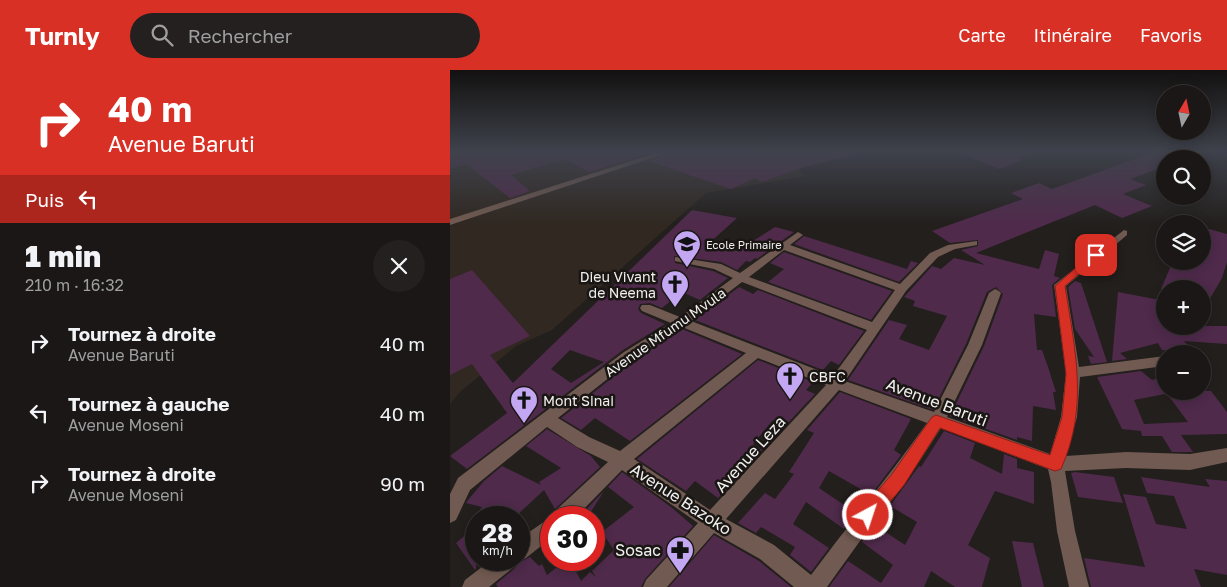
<!DOCTYPE html>
<html lang="fr">
<head>
<meta charset="utf-8">
<style>
	body { margin:0; font-family:"Golos Text",sans-serif; background:#23201f; color:#f1f3f6; height:100vh; display:flex; flex-direction:column; font-size:19px; white-space:nowrap }
	* { box-sizing:border-box; margin:0 }
	p { font-size:16px; color:#9f9fa1 }
	.icon { flex:none; width:28px; height:28px; fill:none; stroke:currentColor; stroke-width:2; stroke-linecap:round; stroke-linejoin:round }
	.map { position:relative; flex:1; overflow:hidden }
	.sheet { display:flex; flex-direction:column; background:#1a1716; width:450px }
	.sheet>* { flex:none }
	.top-card { background:#d93025; color:#fff; overflow:hidden }
	.needle { width:32px; rotate:9deg }
	.buttons { position:absolute; left:706px; top:15px; display:grid; gap:10px }
	.buttons a { display:grid; place-items:center; width:55px; height:55px; border-radius:50%; background:#1a1716; box-shadow:0 2px 12px #0003,0 0 0 1px #383635; font-size:25px }
	.speed { position:absolute; left:15px; top:436px; display:flex; gap:10px; font-size:25px; font-weight:700; text-align:center }
	.speed>* { display:grid; place-content:center; width:65px; height:65px; border-radius:50%; background:#1a1716; box-shadow:0 2px 12px #0003,0 0 0 1px #383635; line-height:1 }
	.speed small { font-size:12px; font-weight:400 }
	.speed .limit { border:8px solid #d22; background:#fff; color:#111 }
	.pin { position:absolute; display:grid; place-items:center; width:42px; height:42px; color:#fff; margin:-21px; border-radius:10px; box-shadow:0 2px 8px #0006 }
	.me { position:absolute; width:55px; margin:-28px; rotate:40deg; stroke-linejoin:round; filter:drop-shadow(0 0 4px #0008) }
	.turn { display:flex; align-items:center; gap:18px; height:105px; padding:0 25px; font-size:22px }
	.turn .icon { width:65px; height:65px; stroke-width:2.5 }
	.turn b { display:block; font-size:35px; line-height:42px }
	.then { display:flex; align-items:center; height:48px; padding:0 25px; background:#0003; gap:10px; font-size:19px }
	.round { display:grid; place-items:center; flex:none; width:52px; height:52px; border-radius:26px; background:#23201f }
	.overview { display:flex; align-items:center; justify-content:space-between; height:85px; padding:0 25px }
	h1 { font-size:30px; font-weight:800; line-height:38px }
	ul { padding:0; list-style:none }
	li { display:flex; align-items:center; gap:15px; height:70px; padding:0 25px }
	li div { flex:1 }
	li b { display:block; font-size:19px }
	li em { font-style:normal }
	header { display:flex; align-items:center; gap:30px; box-sizing:border-box; height:70px; padding:0 25px; background:#d93025; color:#fff }
	header strong { font-size:24px }
	nav { display:flex; gap:28px; margin-inline-start:auto; font-size:18px }
	.search { width:350px; height:45px; background:#23201f; display:flex; align-items:center; gap:12px; box-sizing:border-box; padding:0 18px; border-radius:28px; color:#9f9fa1; font-size:19px }
	main { display:flex; flex:1; min-height:0 }
	.map>svg:first-child { display:block }
	.built { fill:#302821 }
	.building { fill:#4f2a4b; fill-rule:evenodd }
	.lines { fill:none; stroke-linecap:round; stroke-linejoin:round }
	.street { fill:#715a51; fill-rule:evenodd }
	.route { fill:#d93025; stroke:#8d1f18 }
	.labels { text-anchor:middle; dominant-baseline:central; stroke-width:5; stroke-linejoin:round; paint-order:stroke }
	.far-poi-label { font-size:11px; fill:#f2f0ee; stroke:#191614; text-anchor:start }
	.poi-label { font-size:14px; fill:#f2f0ee; stroke:#191614; text-anchor:start }
	.street-label { font-size:14px; fill:#f2f0ee; stroke:#191614 }
	.near-street-label { font-size:16px; fill:#f2f0ee; stroke:#191614 }
	.near-poi-label { font-size:16px; fill:#f2f0ee; stroke:#191614; text-anchor:end }
</style>
</head>
<body>
<header>
<strong>Turnly</strong>
<div class="search"><svg class="icon" aria-label="search" viewBox="0 0 24 24"><circle cx="10" cy="10" r="6"/><path d="M15 15l6 6"/></svg>Rechercher</div>
<nav><a>Carte</a><a>Itinéraire</a><a>Favoris</a></nav>
</header>
<main>
<section class="sheet">
<div class="top-card">
<div class="turn"><svg class="icon" aria-label="right" viewBox="0 0 24 24"><path d="M7 20v-9h11M14 6l5 5-5 5"/></svg><div><b>40 m</b>Avenue Baruti</div></div>
<div class="then">Puis<svg class="icon" aria-label="left" viewBox="0 0 24 24"><path d="M17 20v-9H6M10 6l-5 5 5 5"/></svg></div>
</div>
<div class="overview"><div><h1>1 min</h1><p>210 m · 16:32</p></div><a class="round"><svg class="icon" aria-label="close" viewBox="0 0 24 24"><path d="M6 6l12 12M18 6L6 18"/></svg></a></div>
<ul>
<li><svg class="icon" aria-label="right" viewBox="0 0 24 24"><path d="M7 20v-9h11M14 6l5 5-5 5"/></svg><div><b>Tournez à droite</b><p>Avenue Baruti</p></div><em>40 m</em></li>
<li><svg class="icon" aria-label="left" viewBox="0 0 24 24"><path d="M17 20v-9H6M10 6l-5 5 5 5"/></svg><div><b>Tournez à gauche</b><p>Avenue Moseni</p></div><em>40 m</em></li>
<li><svg class="icon" aria-label="right" viewBox="0 0 24 24"><path d="M7 20v-9h11M14 6l5 5-5 5"/></svg><div><b>Tournez à droite</b><p>Avenue Moseni</p></div><em>90 m</em></li>
</ul>
</section>
<div class="map">
<svg width="777" height="517" viewBox="0 0 777 517">
	<rect width="100%" height="100%" fill="#231f1d"/>
	<path class="built" d="M 0,81 L 337,81 L 354,106 L 256,123 L 102,260 L 66,276 L 11,321 L 0,334 Z"/>
	<g class="building">
		<path d="M 0,81 L 197,81 L 197,84 L 139,102 L 115,89 L 61,105 L 80,121 L 60,128 L 16,94 L 0,99 Z"/>
		<path d="M 228,81 L 401,81 L 402,85 L 351,98 L 312,112 L 305,108 L 281,119 L 198,91 Z"/>
		<path d="M 506,81 L 579,81 L 579,82 L 565,88 L 573,90 L 549,99 Z"/>
		<path d="M 707,81 L 715,81 L 715,96 L 680,109 L 696,115 L 673,124 L 702,136 L 672,148 L 645,135 L 526,183 L 589,199 L 595,180 L 609,184 L 604,206 L 610,208 L 602,215 L 606,247 L 584,244 L 587,280 L 592,280 L 599,300 L 606,322 L 603,322 L 606,340 L 583,336 L 582,371 L 567,367 L 567,370 L 500,346 L 534,276 L 553,224 L 546,217 L 537,222 L 516,274 L 483,340 L 398,310 L 439,250 L 457,255 L 449,269 L 479,280 L 497,246 L 463,236 L 465,231 L 454,227 L 482,196 L 491,199 L 504,188 L 535,195 L 511,180 L 528,176 L 528,170 L 500,173 L 482,161 L 573,129 L 561,123 L 589,113 L 602,119 Z"/>
		<path d="M 242,140 L 287,148 L 256,176 L 287,181 L 325,157 L 344,162 L 307,189 L 305,188 L 300,192 L 296,191 L 287,200 L 271,192 L 224,186 L 225,193 L 263,201 L 278,208 L 250,230 L 232,222 L 212,238 L 200,233 L 190,234 L 188,239 L 191,243 L 215,254 L 173,280 L 17,399 L 0,386 L 57,343 L 22,294 L 0,305 L 0,209 L 22,200 L 80,266 L 40,285 L 63,313 ZM 120,280 L 154,292 L 121,313 L 101,299 Z"/>
		<path d="M 759,159 L 777,164 L 777,192 L 772,208 L 752,242 L 752,219 L 711,219 L 723,191 L 752,191 L 752,168 Z"/>
		<path d="M 354,166 L 457,199 L 461,191 L 468,193 L 449,212 L 344,174 Z"/>
		<path d="M 334,182 L 442,221 L 421,250 L 318,212 L 334,199 L 320,193 Z"/>
		<path d="M 625,211 L 631,213 L 657,292 L 641,294 L 638,286 L 644,287 L 625,259 L 618,217 Z"/>
		<path d="M 289,217 L 303,224 L 308,220 L 414,261 L 389,295 L 381,291 L 373,300 L 245,250 Z"/>
		<path d="M 668,222 L 715,231 L 715,256 L 777,256 L 777,274 L 734,271 L 745,283 L 712,280 L 708,273 L 670,283 L 677,289 L 662,291 Z"/>
		<path d="M 232,259 L 292,284 L 180,371 L 145,348 L 131,360 L 111,348 L 185,290 Z"/>
		<path d="M 308,290 L 363,312 L 356,320 L 365,324 L 335,356 L 323,350 L 303,374 L 312,380 L 268,428 L 245,411 L 236,421 L 187,389 Z"/>
		<path d="M 691,301 L 702,310 L 715,306 L 715,324 L 684,330 L 694,354 L 738,352 L 715,321 L 761,321 L 777,342 L 777,364 L 731,365 L 743,382 L 722,382 L 712,366 L 692,366 L 691,361 L 672,359 L 647,307 Z"/>
		<path d="M 390,322 L 461,349 L 444,380 L 451,385 L 421,425 L 379,401 L 369,418 L 406,443 L 394,459 L 356,432 L 343,454 L 379,478 L 361,502 L 340,485 L 345,477 L 311,457 L 306,463 L 288,453 L 315,423 L 325,429 L 344,404 L 339,402 L 364,363 L 357,360 Z"/>
		<path d="M 97,359 L 141,386 L 150,397 L 105,439 L 94,420 L 64,448 L 24,448 L 32,437 L 16,433 L 18,430 L 34,411 L 52,396 L 91,415 L 89,412 L 111,398 L 76,376 Z"/>
		<path d="M 494,361 L 525,373 L 520,388 L 552,404 L 554,384 L 567,389 L 567,398 L 584,402 L 584,434 L 545,421 L 518,475 L 540,488 L 532,517 L 505,517 L 481,501 L 474,517 L 379,517 L 398,491 L 431,513 L 443,495 L 412,472 L 425,455 L 455,475 L 467,452 L 440,436 L 469,396 L 471,397 Z"/>
		<path d="M 172,402 L 221,437 L 243,456 L 195,509 L 191,517 L 48,517 L 46,514 L 65,498 L 68,493 L 80,487 L 89,496 L 92,494 L 97,505 L 116,490 L 120,490 L 131,511 L 140,502 L 146,507 L 142,501 L 164,480 L 152,462 L 184,437 L 158,417 Z"/>
		<path d="M 625,402 L 664,407 L 673,433 L 628,427 L 621,403 Z"/>
		<path d="M 691,407 L 760,417 L 755,409 L 777,411 L 777,505 L 744,499 L 751,517 L 641,517 L 634,488 L 695,497 L 673,424 L 696,427 L 706,454 L 737,459 L 724,426 L 697,423 Z"/>
		<path d="M 154,421 L 137,448 L 128,448 Z"/>
		<path d="M 26,456 L 26,499 L 25,500 L 6,473 Z"/>
		<path d="M 264,465 L 309,491 L 341,517 L 219,517 Z"/>
		<path d="M 562,471 L 583,473 L 594,517 L 572,517 Z"/>
	</g>
	<g class="lines">
		<g class="street">
			<path d="M 212,81 L 223,81 L 0,155 L 0,149 Z"/>
			<path d="M 674,160 L 677,161 L 677,165 L 616,216 L 629,297 L 715,286 L 715,296 L 630,307 L 627,347 L 616,386 L 676,382 L 740,384 L 777,378 L 777,392 L 740,400 L 676,398 L 615,401 L 625,461 L 639,517 L 619,517 L 607,461 L 601,412 L 598,399 L 491,358 L 454,415 L 415,464 L 377,517 L 344,517 L 310,489 L 264,463 L 217,517 L 193,517 L 196,510 L 248,453 L 172,400 L 125,448 L 101,448 L 101,468 L 76,488 L 69,491 L 67,490 L 69,490 L 69,469 L 101,447 L 103,447 L 105,441 L 158,392 L 127,377 L 97,357 L 20,420 L 6,450 L 0,453 L 0,424 L 8,408 L 174,282 L 221,253 L 192,241 L 190,238 L 192,235 L 200,235 L 230,247 L 283,208 L 264,199 L 225,191 L 225,187 L 271,194 L 290,203 L 348,162 L 353,165 L 340,175 L 450,214 L 480,183 L 498,175 L 527,171 L 527,175 L 505,179 L 488,187 L 456,221 L 395,311 L 484,342 L 518,275 L 539,223 L 545,219 L 549,221 L 551,223 L 532,275 L 497,347 L 600,384 L 611,347 L 616,303 L 604,215 ZM 334,180 L 445,220 L 422,252 L 299,207 ZM 292,212 L 417,260 L 383,306 L 241,251 ZM 232,257 L 296,283 L 170,381 L 139,367 L 108,348 L 184,288 ZM 308,288 L 376,315 L 260,440 L 184,389 ZM 389,320 L 477,353 C 440,405 399,454 361,505 L 324,475 L 276,449 Z"/>
			<path d="M 41,490 L 67,490 L 64,497 L 39,517 L 12,517 L 15,510 Z"/>
		</g>
	</g>
	<linearGradient id="sky" x2="0" y2="1"><stop stop-color="#131110"/><stop offset="0.53" stop-color="#3f424c"/><stop offset="1" stop-color="#3f424c" stop-opacity="0"/></linearGradient>
	<rect width="777" height="154" fill="url(#sky)"/>
	<path class="route" d="M 643,183 L 651,185 L 615,216 C 625,281 639,336 611,399 L 605,401 L 490,358 L 454,415 L 424,451 L 418,453 L 412,451 L 410,445 L 412,439 L 442,404 L 482,347 L 486,345 L 600,385 L 612,347 L 616,304 L 605,216 Z"/>
	<defs>
		<g id="school-pin" transform="scale(1.4375)"><path d="M0 17L-7.5 6A9.5 9.5 0 1 1 7.5 6Z" fill="#c3a7f2" stroke="#191614"/><path d="M0-5L7-2L0 1L-7-2ZM-4 1L0 2.5L4 1V4Q0 6-4 4Z" fill="#111"/></g>
		<g id="church-pin" transform="scale(1.4375)"><path d="M0 17L-7.5 6A9.5 9.5 0 1 1 7.5 6Z" fill="#c3a7f2" stroke="#191614"/><path d="M-1.2-6h2.4v3.5h3.3v2.4h-3.3V6h-2.4V-.1h-3.3v-2.4h3.3Z" fill="#111"/></g>
		<g id="pharmacy-pin" transform="scale(1.4375)"><path d="M0 17L-7.5 6A9.5 9.5 0 1 1 7.5 6Z" fill="#c3a7f2" stroke="#191614"/><path d="M-2-6h4v4h4v4h-4v4h-4v-4h-4v-4h4Z" fill="#111"/></g>
	</defs>
	<g fill-rule="evenodd">
		<use href="#school-pin" x="237" y="174"/>
		<use href="#church-pin" x="225" y="214"/>
		<use href="#church-pin" x="340" y="306"/>
		<use href="#church-pin" x="74" y="330"/>
		<use href="#pharmacy-pin" x="230" y="480"/>
	</g>
	<g class="labels">
		<g class="far-poi-label">
			<text x="256" y="174">Ecole Primaire</text>
		</g>
		<g class="poi-label">
			<text x="206" y="206" text-anchor="end">Dieu Vivant<tspan x="206" dy="16">de Neema</tspan></text>
			<text x="359" y="306">CBFC</text>
			<text x="93" y="330">Mont Sinai</text>
		</g>
		<g class="street-label">
			<text transform="translate(215 262) rotate(-35)">Avenue Mfumu Mvula</text>
		</g>
		<g class="near-street-label">
			<text transform="translate(487 332) rotate(21)">Avenue Baruti</text>
			<text transform="translate(300 384) rotate(-48)">Avenue Leza</text>
			<text transform="translate(231 429) rotate(33)">Avenue Bazoko</text>
		</g>
		<g class="near-poi-label">
			<text x="211" y="480">Sosac</text>
		</g>
	</g>
</svg>
<div class="buttons">
<a><svg class="needle" viewBox="-14 -14 28 28"><path d="M0-13l5 13h-10z" fill="#e53935"/><path d="M0 13l5-13h-10z" fill="#9f9fa1"/></svg></a>
<a><svg class="icon" aria-label="search" viewBox="0 0 24 24"><circle cx="10" cy="10" r="6"/><path d="M15 15l6 6"/></svg></a>
<a><svg class="icon" aria-label="layers" viewBox="0 0 24 24"><path d="M12 4l9 5-9 5-9-5zM3 14l9 5 9-5"/></svg></a>
<a>+</a>
<a>−</a>
</div>
<div class="speed"><div>28<small>km/h</small></div><div class="limit">30</div></div>
<div class="pin" style="left:646px;top:185px;background:#d93025"><svg class="icon" aria-label="arrive" viewBox="0 0 24 24"><path d="M6 21V4h12l-3 4 3 4H6"/></svg></div>
<svg class="me" style="left:418px;top:445px" viewBox="-20 -20 40 40"><circle r="17" fill="#d93025" stroke="#fff" stroke-width="3"/><path d="M0-11L8 9 0 5-8 9z" fill="#fff"/></svg>
</div>
</main>
</body>
</html>
